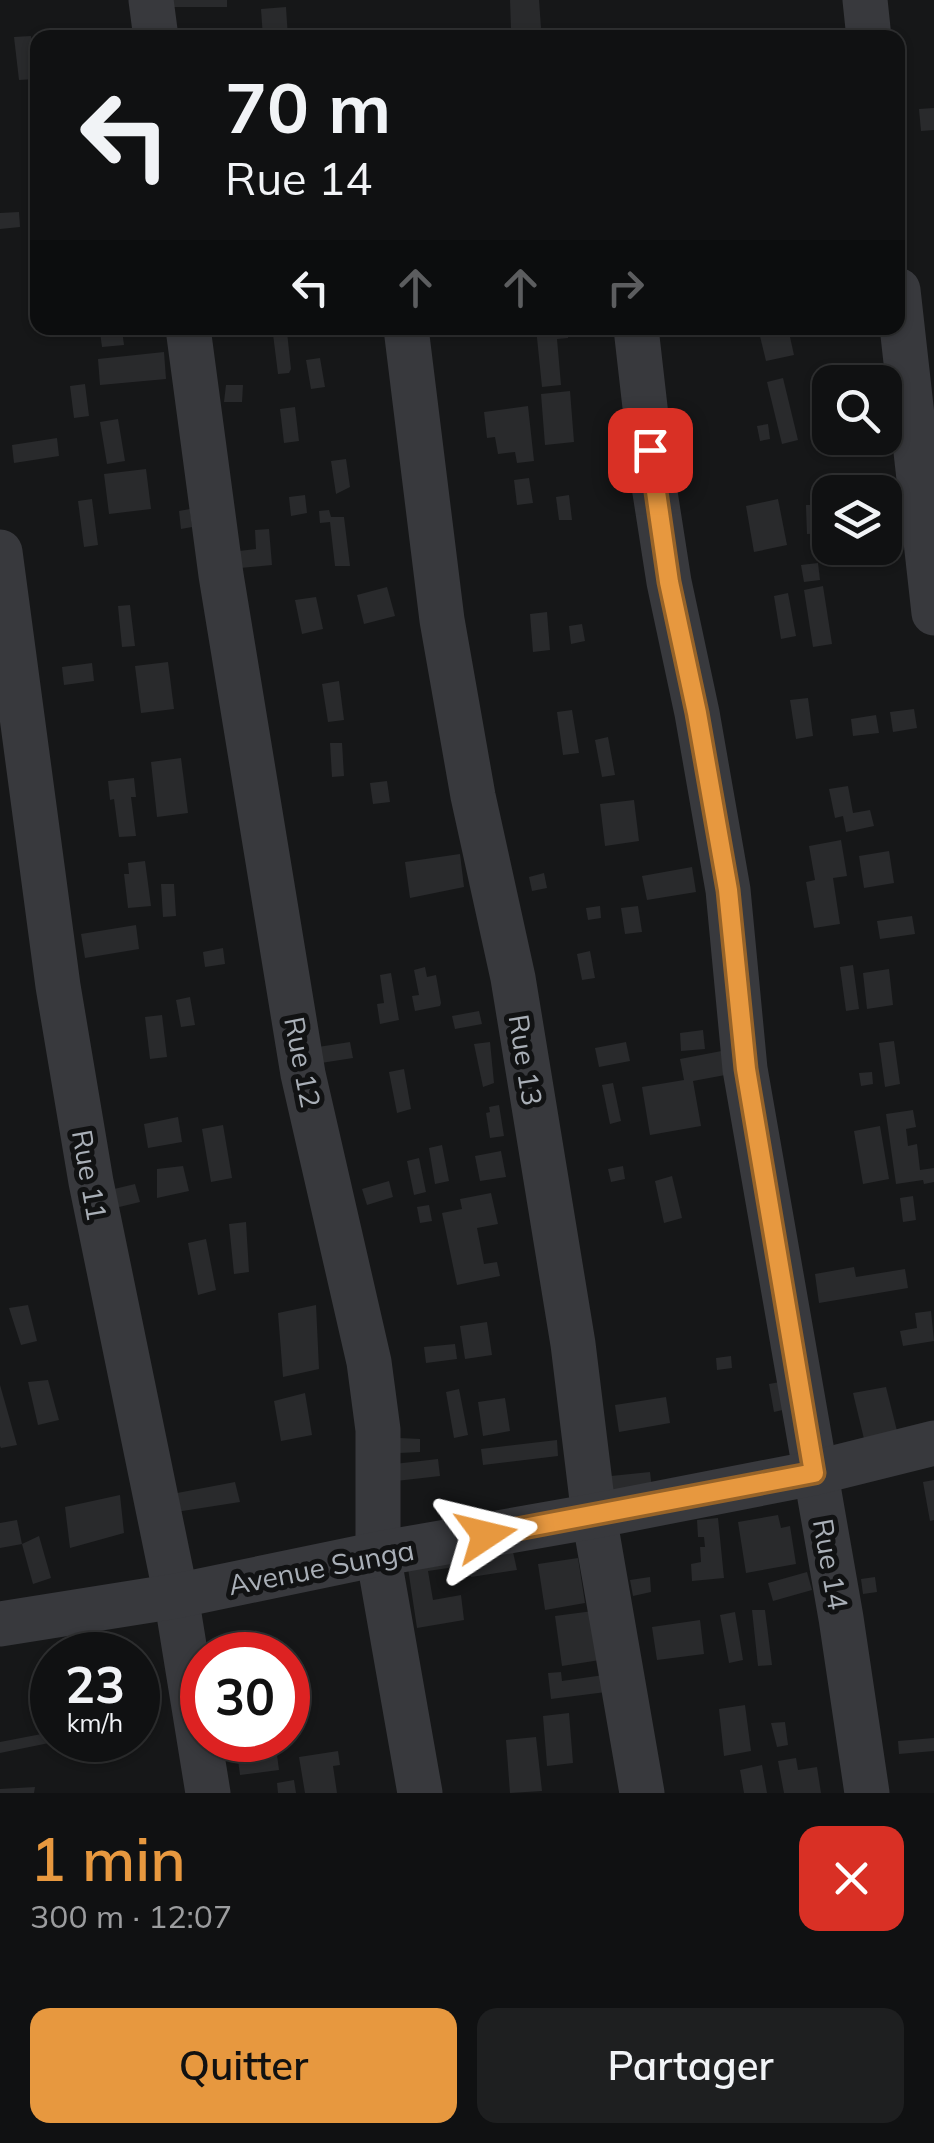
<!DOCTYPE html>
<html lang="fr">
<head>
<meta charset="utf-8">
<style>
	body { margin:0; font-family:Mulish,sans-serif; background:#1e1f20; color:#f1f3f6; height:100vh; display:flex; flex-direction:column; font-size:38px; white-space:nowrap }
	* { box-sizing:border-box; margin:0 }
	p { font-size:32px; color:#9c9d9f }
	.icon { flex:none; width:55px; height:55px; fill:none; stroke:currentColor; stroke-width:2; stroke-linecap:round; stroke-linejoin:round }
	.map { position:relative; height:1793px; overflow:hidden }
	.side { display:flex; flex-direction:column; background:#101112; flex:1 }
	.side>* { flex:none }
	.guide { position:absolute; left:30px; top:30px; width:875px; height:305px; border-radius:20px; box-shadow:0 2px 8px #0004,0 0 0 2px #303132; background:#101112; color:#f1f3f6; overflow:hidden }
	.tools { position:absolute; left:812px; top:365px; display:grid; gap:20px }
	.tools a { display:grid; place-items:center; width:90px; height:90px; border-radius:20px; background:#101112; box-shadow:0 2px 8px #0004,0 0 0 2px #303132; font-size:50px }
	.speed { position:absolute; left:30px; top:1632px; display:flex; gap:20px; font-size:50px; font-weight:700; text-align:center }
	.speed>* { display:grid; place-content:center; width:130px; height:130px; border-radius:50%; background:#101112; box-shadow:0 2px 8px #0004,0 0 0 2px #303132; line-height:1 }
	.speed small { font-size:25px; font-weight:400 }
	.speed .limit { border:15px solid #d22; background:#fff; color:#111 }
	.pin { position:absolute; display:grid; place-items:center; width:85px; height:85px; color:#fff; margin:-42px; border-radius:20px; box-shadow:0 5px 15px #0006 }
	.me { position:absolute; width:110px; margin:-55px; rotate:80deg; stroke-linejoin:round; filter:drop-shadow(0 0 8px #0008) }
	.turn { display:flex; align-items:center; gap:35px; height:210px; padding:0 30px; font-size:45px }
	.turn .icon { width:130px; height:130px; stroke-width:2.5 }
	.turn b { display:block; font-size:70px; line-height:85px }
	.lanes { display:flex; align-items:center; height:95px; padding:0 30px; background:#0003; justify-content:center; gap:50px; direction:ltr }
	.lanes .off { opacity:.35 }
	.round { display:grid; place-items:center; flex:none; width:105px; height:105px; border-radius:20px; background:#1e1f20 }
	.headline { display:flex; align-items:center; justify-content:space-between; height:170px; padding:0 30px }
	h1 { font-size:60px; font-weight:600; line-height:75px; color:#e7983f }
	.primary-button { display:flex; gap:20px; margin-top:auto; padding:20px 30px }
	.primary-button a { flex:1; height:115px; border-radius:20px; background:#e7983f; color:#111; font-size:40px; font-weight:600; line-height:115px; text-align:center }
	.primary-button a+a { background:#1e1f20; color:#f1f3f6 }
	.map>svg:first-child { display:block }
	.building { fill:#292a2c }
	.lines { fill:none; stroke-linecap:round; stroke-linejoin:round }
	.minor { stroke:#38393d; stroke-width:45 }
	.route-casing { stroke:#966329; stroke-width:25 }
	.route { stroke:#e7983f; stroke-width:18 }
	.labels { text-anchor:middle; dominant-baseline:central; stroke-width:10; stroke-linejoin:round; paint-order:stroke }
	.street-label { font-size:28px; fill:#a9afb7; stroke:#111213 }
</style>
</head>
<body>
<div class="map">
<svg width="934" height="1793" viewBox="0 0 934 1793">
	<rect width="100%" height="100%" fill="#161718"/>
	<g class="building">
		<rect x="173" y="0" width="54" height="7"/>
		<path d="M 510,0 L 539,0 L 541,28 L 511,29 Z"/>
		<path d="M 286,7 L 288,38 L 263,38 L 261,9 Z"/>
		<path d="M 71,28 L 74,38 L 44,38 L 43,31 Z"/>
		<path d="M 31,36 L 35,79 L 19,80 L 14,37 Z"/>
		<path d="M 934,108 L 934,130 L 921,131 L 919,109 Z"/>
		<path d="M 19,212 L 20,227 L 0,229 L 0,213 Z"/>
		<path d="M 536,328 L 568,328 L 568,338 L 557,339 L 561,385 L 542,387 Z"/>
		<path d="M 758,328 L 788,328 L 794,355 L 766,361 Z"/>
		<path d="M 122,330 L 124,345 L 102,347 L 100,332 Z"/>
		<path d="M 287,332 L 291,369 L 289,373 L 278,374 L 273,334 Z"/>
		<path d="M 164,352 L 166,379 L 100,385 L 98,359 Z"/>
		<path d="M 320,358 L 325,387 L 311,389 L 306,360 Z"/>
		<path d="M 783,378 L 798,440 L 782,444 L 767,382 Z"/>
		<path d="M 85,384 L 89,416 L 74,418 L 70,386 Z"/>
		<path d="M 226,385 L 243,385 L 242,402 L 224,402 Z"/>
		<path d="M 570,391 L 574,442 L 545,445 L 541,394 Z"/>
		<path d="M 528,406 L 534,461 L 517,463 L 515,452 L 498,454 L 495,437 L 487,438 L 484,412 Z"/>
		<path d="M 295,407 L 299,441 L 284,443 L 280,409 Z"/>
		<path d="M 118,419 L 125,461 L 107,464 L 100,422 Z"/>
		<path d="M 768,424 L 770,439 L 760,441 L 757,426 Z"/>
		<path d="M 57,438 L 59,456 L 14,463 L 12,445 Z"/>
		<path d="M 346,459 L 350,487 L 336,494 L 331,461 Z"/>
		<path d="M 146,469 L 151,509 L 109,514 L 104,474 Z"/>
		<path d="M 529,478 L 533,503 L 517,505 L 514,480 Z"/>
		<path d="M 305,495 L 307,513 L 291,516 L 289,497 Z"/>
		<path d="M 569,495 L 572,520 L 559,520 L 556,497 Z"/>
		<path d="M 92,499 L 98,545 L 84,547 L 78,501 Z"/>
		<path d="M 778,499 L 787,545 L 754,552 L 746,506 Z"/>
		<path d="M 806,505 L 830,505 L 830,533 L 807,534 Z"/>
		<path d="M 190,509 L 192,527 L 181,529 L 179,511 Z"/>
		<path d="M 329,510 L 331,517 L 344,517 L 350,566 L 335,566 L 330,522 L 320,523 L 319,511 Z"/>
		<path d="M 269,529 L 272,565 L 240,568 L 239,551 L 256,549 L 255,530 Z"/>
		<path d="M 818,563 L 820,580 L 804,582 L 801,565 Z"/>
		<path d="M 823,586 L 832,644 L 813,647 L 804,590 Z"/>
		<path d="M 387,587 L 395,616 L 364,624 L 357,595 Z"/>
		<path d="M 788,593 L 796,636 L 781,639 L 774,596 Z"/>
		<path d="M 316,597 L 323,629 L 302,634 L 295,600 Z"/>
		<path d="M 130,605 L 135,646 L 122,647 L 118,606 Z"/>
		<path d="M 547,612 L 550,650 L 533,652 L 530,614 Z"/>
		<path d="M 582,624 L 585,641 L 571,644 L 569,626 Z"/>
		<path d="M 168,662 L 174,709 L 141,713 L 135,666 Z"/>
		<path d="M 92,663 L 94,681 L 64,685 L 62,667 Z"/>
		<path d="M 339,681 L 344,720 L 328,722 L 322,684 Z"/>
		<path d="M 808,698 L 813,736 L 796,739 L 790,700 Z"/>
		<path d="M 914,709 L 917,728 L 893,732 L 890,712 Z"/>
		<path d="M 572,710 L 579,753 L 563,755 L 557,712 Z"/>
		<path d="M 876,715 L 879,733 L 853,736 L 851,719 Z"/>
		<path d="M 608,737 L 615,775 L 602,777 L 595,740 Z"/>
		<path d="M 330,743 L 342,743 L 344,776 L 332,777 Z"/>
		<path d="M 181,758 L 188,813 L 157,817 L 151,762 Z"/>
		<path d="M 134,778 L 136,797 L 131,797 L 136,836 L 119,837 L 114,799 L 110,800 L 108,781 Z"/>
		<path d="M 387,781 L 390,802 L 373,804 L 370,783 Z"/>
		<path d="M 848,786 L 853,813 L 870,810 L 874,826 L 846,832 L 843,816 L 835,818 L 829,789 Z"/>
		<path d="M 634,800 L 639,841 L 605,846 L 600,804 Z"/>
		<path d="M 841,840 L 847,876 L 833,878 L 840,924 L 814,928 L 806,882 L 815,880 L 809,846 Z"/>
		<path d="M 889,851 L 894,883 L 864,888 L 859,856 Z"/>
		<path d="M 460,854 L 464,887 L 410,898 L 405,862 Z"/>
		<path d="M 145,861 L 151,906 L 128,908 L 124,874 L 129,874 L 128,863 Z"/>
		<path d="M 692,867 L 696,892 L 647,900 L 642,876 Z"/>
		<path d="M 544,873 L 547,888 L 532,891 L 529,877 Z"/>
		<path d="M 161,884 L 174,884 L 176,916 L 163,917 Z"/>
		<path d="M 600,906 L 601,918 L 588,920 L 586,908 Z"/>
		<path d="M 638,906 L 642,932 L 625,934 L 621,908 Z"/>
		<path d="M 912,916 L 915,934 L 880,939 L 877,921 Z"/>
		<path d="M 136,925 L 139,949 L 85,958 L 81,934 Z"/>
		<path d="M 223,948 L 225,964 L 205,967 L 203,952 Z"/>
		<path d="M 590,951 L 595,978 L 582,980 L 577,954 Z"/>
		<path d="M 853,965 L 859,1009 L 846,1011 L 840,967 Z"/>
		<path d="M 425,967 L 427,977 L 436,975 L 441,1003 L 440,1006 L 415,1011 L 412,996 L 419,995 L 414,970 Z"/>
		<path d="M 889,969 L 893,1005 L 867,1009 L 863,973 Z"/>
		<path d="M 391,973 L 399,1020 L 380,1024 L 377,1004 L 384,1003 L 380,975 Z"/>
		<path d="M 190,997 L 195,1025 L 181,1027 L 176,1000 Z"/>
		<path d="M 479,1011 L 482,1024 L 455,1029 L 452,1016 Z"/>
		<path d="M 162,1015 L 167,1057 L 150,1059 L 145,1017 Z"/>
		<path d="M 703,1030 L 705,1049 L 681,1051 L 680,1033 Z"/>
		<path d="M 894,1041 L 900,1084 L 885,1087 L 879,1043 Z"/>
		<path d="M 350,1042 L 353,1058 L 321,1063 L 318,1047 Z"/>
		<path d="M 490,1042 L 494,1083 L 483,1087 L 474,1044 Z"/>
		<path d="M 626,1042 L 630,1061 L 599,1067 L 595,1048 Z"/>
		<path d="M 732,1049 L 736,1073 L 693,1081 L 701,1126 L 650,1135 L 642,1087 L 684,1080 L 680,1059 Z"/>
		<path d="M 404,1069 L 411,1109 L 397,1113 L 389,1072 Z"/>
		<path d="M 872,1072 L 873,1084 L 861,1086 L 859,1073 Z"/>
		<path d="M 613,1083 L 621,1121 L 610,1124 L 602,1085 Z"/>
		<path d="M 499,1105 L 504,1136 L 490,1138 L 486,1113 L 490,1112 L 489,1107 Z"/>
		<path d="M 913,1110 L 916,1127 L 906,1129 L 908,1146 L 917,1144 L 920,1170 L 934,1168 L 934,1182 L 924,1184 L 923,1180 L 896,1184 L 886,1114 Z"/>
		<path d="M 178,1117 L 182,1142 L 148,1148 L 144,1124 Z"/>
		<path d="M 223,1125 L 232,1178 L 211,1182 L 202,1129 Z"/>
		<path d="M 880,1126 L 889,1179 L 863,1184 L 854,1131 Z"/>
		<path d="M 442,1145 L 449,1181 L 435,1184 L 429,1148 Z"/>
		<path d="M 501,1151 L 506,1177 L 480,1181 L 475,1156 Z"/>
		<path d="M 419,1158 L 426,1192 L 414,1195 L 407,1161 Z"/>
		<path d="M 183,1166 L 189,1191 L 157,1198 L 157,1169 Z"/>
		<path d="M 623,1166 L 625,1179 L 611,1182 L 608,1169 Z"/>
		<path d="M 672,1176 L 682,1218 L 664,1223 L 655,1181 Z"/>
		<path d="M 389,1181 L 393,1197 L 367,1205 L 362,1189 Z"/>
		<path d="M 135,1184 L 140,1202 L 115,1208 L 110,1190 Z"/>
		<path d="M 491,1193 L 498,1224 L 477,1228 L 484,1264 L 497,1262 L 500,1276 L 457,1285 L 442,1213 L 462,1209 L 460,1199 Z"/>
		<path d="M 913,1196 L 916,1220 L 903,1222 L 900,1198 Z"/>
		<path d="M 429,1205 L 432,1221 L 420,1223 L 417,1207 Z"/>
		<path d="M 246,1222 L 249,1272 L 234,1274 L 229,1224 Z"/>
		<path d="M 206,1239 L 216,1290 L 198,1295 L 188,1243 Z"/>
		<path d="M 854,1267 L 856,1277 L 905,1269 L 908,1288 L 819,1303 L 815,1274 Z"/>
		<path d="M 28,1305 L 37,1341 L 21,1345 L 9,1308 Z"/>
		<path d="M 316,1305 L 319,1369 L 283,1377 L 278,1313 Z"/>
		<path d="M 931,1311 L 934,1341 L 903,1346 L 900,1331 L 917,1328 L 915,1313 Z"/>
		<path d="M 487,1322 L 492,1355 L 465,1359 L 460,1326 Z"/>
		<path d="M 455,1344 L 457,1359 L 426,1363 L 424,1347 Z"/>
		<path d="M 731,1356 L 732,1368 L 717,1370 L 716,1358 Z"/>
		<path d="M 48,1380 L 59,1420 L 38,1425 L 28,1382 Z"/>
		<path d="M 785,1381 L 791,1408 L 774,1412 L 769,1384 Z"/>
		<path d="M 0,1385 L 17,1445 L 1,1448 L 0,1446 Z"/>
		<path d="M 886,1387 L 898,1435 L 865,1443 L 853,1393 Z"/>
		<path d="M 459,1389 L 468,1435 L 454,1438 L 446,1392 Z"/>
		<path d="M 305,1393 L 312,1435 L 281,1441 L 274,1401 Z"/>
		<path d="M 666,1397 L 670,1423 L 619,1432 L 615,1405 Z"/>
		<path d="M 505,1398 L 510,1431 L 483,1436 L 478,1402 Z"/>
		<path d="M 399,1438 L 420,1439 L 420,1452 L 399,1453 Z"/>
		<path d="M 557,1440 L 558,1456 L 483,1465 L 481,1449 Z"/>
		<path d="M 438,1459 L 440,1476 L 396,1481 L 394,1464 Z"/>
		<path d="M 650,1472 L 652,1489 L 613,1493 L 611,1476 Z"/>
		<path d="M 934,1480 L 934,1520 L 930,1521 L 923,1482 Z"/>
		<path d="M 235,1482 L 240,1502 L 176,1512 L 172,1494 Z"/>
		<path d="M 120,1495 L 124,1533 L 70,1548 L 65,1507 Z"/>
		<path d="M 778,1515 L 781,1528 L 790,1526 L 796,1564 L 746,1573 L 738,1522 Z"/>
		<path d="M 718,1518 L 724,1578 L 692,1581 L 691,1564 L 701,1562 L 700,1547 L 705,1547 L 704,1537 L 698,1537 L 697,1520 Z"/>
		<path d="M 17,1520 L 22,1544 L 0,1548 L 0,1523 Z"/>
		<path d="M 39,1536 L 51,1578 L 33,1584 L 22,1544 Z"/>
		<path d="M 511,1543 L 517,1570 L 471,1577 L 468,1549 Z"/>
		<path d="M 453,1553 L 455,1567 L 428,1571 L 433,1600 L 461,1595 L 464,1620 L 417,1628 L 406,1555 Z"/>
		<path d="M 578,1558 L 585,1603 L 545,1610 L 538,1564 Z"/>
		<path d="M 807,1572 L 812,1590 L 773,1601 L 768,1583 Z"/>
		<path d="M 650,1577 L 651,1592 L 633,1596 L 630,1580 Z"/>
		<path d="M 875,1577 L 877,1592 L 863,1594 L 861,1579 Z"/>
		<path d="M 752,1610 L 765,1610 L 772,1665 L 758,1666 Z"/>
		<path d="M 593,1611 L 600,1660 L 562,1666 L 555,1616 Z"/>
		<path d="M 735,1612 L 743,1660 L 729,1663 L 720,1615 Z"/>
		<path d="M 700,1620 L 704,1654 L 657,1660 L 652,1627 Z"/>
		<path d="M 561,1672 L 562,1681 L 604,1675 L 606,1692 L 551,1699 L 548,1673 Z"/>
		<path d="M 745,1705 L 751,1751 L 724,1756 L 719,1709 Z"/>
		<path d="M 569,1713 L 573,1763 L 547,1766 L 543,1716 Z"/>
		<path d="M 785,1722 L 788,1745 L 777,1747 L 771,1723 Z"/>
		<path d="M 52,1732 L 49,1743 L 0,1753 L 0,1742 Z"/>
		<path d="M 536,1737 L 542,1791 L 510,1793 L 506,1740 Z"/>
		<path d="M 934,1738 L 934,1751 L 899,1754 L 898,1741 Z"/>
		<path d="M 262,1740 L 275,1740 L 279,1770 L 240,1775 L 236,1744 Z"/>
		<path d="M 338,1751 L 340,1765 L 333,1766 L 337,1793 L 305,1793 L 299,1757 Z"/>
		<path d="M 796,1758 L 798,1770 L 817,1767 L 821,1793 L 784,1793 L 778,1761 Z"/>
		<path d="M 762,1765 L 767,1793 L 744,1793 L 740,1770 Z"/>
		<path d="M 294,1780 L 296,1793 L 278,1793 L 277,1783 Z"/>
		<path d="M 35,1787 L 34,1793 L 0,1793 L 0,1789 Z"/>
	</g>
	<g class="lines">
		<g class="minor">
			<path d="M 151,0 L 156,38"/>
			<path d="M 865,0 L 869,38"/>
			<path d="M 898,290 L 934,613"/>
			<path d="M 188,328 L 221,575 L 303,1074 L 369,1362 L 378,1430 L 378,1554 L 420,1793"/>
			<path d="M 406,328 L 442,620 L 473,796 L 513,978 L 573,1344 L 594,1516 L 642,1793"/>
			<path d="M 636,328 L 654,486 L 669,582 L 697,713 L 728,890 L 745,1069 L 841,1618 L 867,1793"/>
			<path d="M 0,552 L 58,986 L 91,1182 L 176,1596 L 208,1793"/>
			<path d="M 0,1624 L 176,1596 L 378,1554 L 594,1516 L 814,1473 L 934,1443"/>
		</g>
	</g>
	<g class="lines">
		<g class="route-casing">
			<path id="route" d="M 486,1535 L 814,1473 L 746,1069 L 728,890 L 697,713 L 669,582 L 650,450"/>
		</g>
		<use href="#route" class="route"/>
	</g>
	<g class="labels">
		<g class="street-label">
			<text transform="translate(526 1060) rotate(81)">Rue 13</text>
			<text transform="translate(303 1062) rotate(79)">Rue 12</text>
			<text transform="translate(90 1175) rotate(80)">Rue 11</text>
			<text transform="translate(831 1564) rotate(80)">Rue 14</text>
			<text transform="translate(321 1567) rotate(-11)">Avenue Sunga</text>
		</g>
	</g>
</svg>
<div class="tools">
<a><svg class="icon" aria-label="search" viewBox="0 0 24 24"><circle cx="10" cy="10" r="6"/><path d="M15 15l6 6"/></svg></a>
<a><svg class="icon" aria-label="layers" viewBox="0 0 24 24"><path d="M12 4l9 5-9 5-9-5zM3 14l9 5 9-5"/></svg></a>
</div>
<div class="speed"><div>23<small>km/h</small></div><div class="limit">30</div></div>
<div class="pin" style="left:650px;top:450px;background:#d93025"><svg class="icon" aria-label="arrive" viewBox="0 0 24 24"><path d="M6 21V4h12l-3 4 3 4H6"/></svg></div>
<svg class="me" style="left:486px;top:1535px" viewBox="-20 -20 40 40"><path d="M0-17L14 15 0 8-14 15z" fill="#e7983f" stroke="#fff" stroke-width="4"/></svg>
<div class="guide">
<div class="turn"><svg class="icon" aria-label="left" viewBox="0 0 24 24"><path d="M17 20v-9H6M10 6l-5 5 5 5"/></svg><div><b>70 m</b>Rue 14</div></div>
<div class="lanes"><svg class="icon" aria-label="left" viewBox="0 0 24 24"><path d="M17 20v-9H6M10 6l-5 5 5 5"/></svg><svg class="icon off" aria-label="ahead" viewBox="0 0 24 24"><path d="M12 20V5M6 11l6-6 6 6"/></svg><svg class="icon off" aria-label="ahead" viewBox="0 0 24 24"><path d="M12 20V5M6 11l6-6 6 6"/></svg><svg class="icon off" aria-label="right" viewBox="0 0 24 24"><path d="M7 20v-9h11M14 6l5 5-5 5"/></svg></div>
</div>
</div>
<section class="side">
<div class="headline"><div><h1>1 min</h1><p>300 m · 12:07</p></div><a class="round" style="background:#d93025;color:#fff"><svg class="icon" aria-label="close" viewBox="0 0 24 24"><path d="M6 6l12 12M18 6L6 18"/></svg></a></div>
<div class="primary-button"><a>Quitter</a><a>Partager</a></div>
</section>
</body>
</html>
